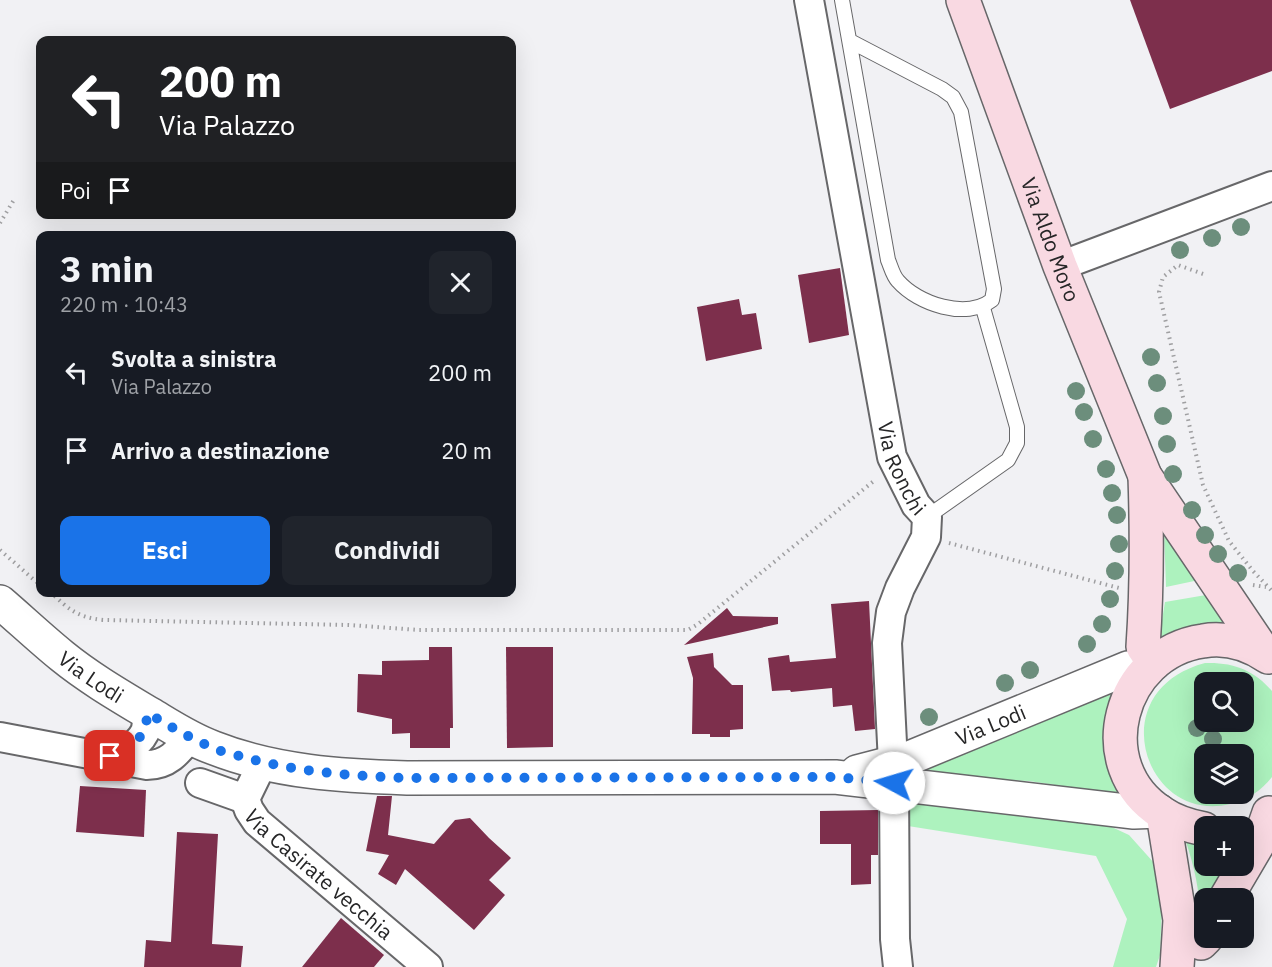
<!DOCTYPE html>
<html lang="it">
<head>
<meta charset="utf-8">
<style>
	body { margin:0; font-family:"IBM Plex Sans",sans-serif; background:#20242c; color:#f1f3f6; height:100vh; display:flex; flex-direction:column; font-size:22px; white-space:nowrap }
	* { box-sizing:border-box; margin:0 }
	p { font-size:20px; color:#9ea1a6 }
	.icon { flex:none; width:33px; height:33px; fill:none; stroke:currentColor; stroke-width:2; stroke-linecap:round; stroke-linejoin:round }
	.map { position:relative; flex:1; overflow:hidden }
	.drawer { position:absolute; left:36px; top:231px; width:480px; height:366px; display:flex; flex-direction:column; background:#171b24; border-radius:12px; box-shadow:0 6px 24px #0002 }
	.drawer>* { flex:none }
	.guide { position:absolute; left:36px; top:36px; width:480px; height:183px; border-radius:12px; box-shadow:0 6px 24px #0002; background:#202124; color:#fff; overflow:hidden }
	.buttons { position:absolute; left:1194px; top:672px; display:grid; gap:12px }
	.buttons a { display:grid; place-items:center; width:60px; height:60px; border-radius:12px; background:#171b24; box-shadow:0 6px 24px #0002; font-size:30px }
	.pin { position:absolute; display:grid; place-items:center; width:51px; height:51px; color:#fff; margin:-26px; border-radius:12px; box-shadow:0 3px 9px #0006 }
	.me { position:absolute; width:66px; margin:-33px; rotate:276deg; stroke-linejoin:round; filter:drop-shadow(0 0 4px #0008) }
	.turn { display:flex; align-items:center; gap:21px; height:126px; padding:0 24px; font-size:27px }
	.turn .icon { width:78px; height:78px; stroke-width:2.5 }
	.turn b { display:block; font-size:42px; line-height:51px }
	.then { display:flex; align-items:center; height:57px; padding:0 24px; background:#0003; gap:12px; font-size:22px }
	.round { display:grid; place-items:center; flex:none; width:63px; height:63px; border-radius:12px; background:#20242c }
	.overview { display:flex; align-items:center; justify-content:space-between; height:102px; padding:0 24px }
	h1 { font-size:36px; font-weight:800; line-height:45px }
	.button { display:flex; gap:12px; margin-top:auto; padding:12px 24px }
	.button a { flex:1; height:69px; border-radius:12px; background:#1a73e8; color:#fff; font-size:24px; font-weight:800; line-height:69px; text-align:center }
	.button a+a { background:#20242c; color:#f1f3f6 }
	ul { padding:0; list-style:none }
	li { display:flex; align-items:center; gap:18px; height:78px; padding:0 24px }
	li div { flex:1 }
	li b { display:block; font-size:22px }
	li em { font-style:normal }
	.map>svg:first-child { display:block }
	.green { fill:#adf2be; fill-rule:evenodd }
	.building { fill:#7d2f4c }
	.lines { fill:none; stroke-linecap:round; stroke-linejoin:round }
	.service-casing { stroke:#676769; stroke-width:16 }
	.minor-casing { stroke:#676769; stroke-width:32 }
	.tertiary-casing { stroke:#676769; stroke-width:36 }
	.secondary-casing { stroke:#676769; stroke-width:36 }
	.path { stroke:#9f9fa1; stroke-width:4; stroke-dasharray:1.5 4.5; stroke-linecap:butt }
	.service { stroke:#fff; stroke-width:14 }
	.minor { stroke:#fff; stroke-width:28 }
	.tertiary { stroke:#fff; stroke-width:33 }
	.secondary { stroke:#f9d9e2; stroke-width:33 }
	.tree { fill:#6c8e7c }
	.route { stroke:#1a73e8; stroke-width:10; stroke-dasharray:0 18 }
	.labels { text-anchor:middle; dominant-baseline:central; stroke-width:6; stroke-linejoin:round; paint-order:stroke }
	.street-label { font-size:21px; fill:#262627; stroke:#fff }
</style>
</head>
<body>
<div class="map">
<svg width="1272" height="967" viewBox="0 0 1272 967">
	<rect width="100%" height="100%" fill="#f1f1f4"/>
	<g class="green">
		<path d="M 1164,530 L 1199,580 L 1166,587 Z"/>
		<path d="M 1206,595 L 1226,621 L 1226,625 L 1162,641 L 1159,638 L 1165,602 Z"/>
		<path d="M 1205,663 C 1233,662 1254,670 1272,691 L 1272,777 C 1261,791 1247,800 1230,804 C 1145,825 1100,691 1205,663 ZM 1204,682 L 1244,682 L 1244,722 L 1204,722 ZM 1204,754 L 1244,754 L 1244,794 L 1204,794 Z"/>
		<path d="M 1110,690 L 1117,691 L 1121,795 L 1029,781 L 911,776 L 911,769 Z"/>
		<path d="M 906,800 L 1101,822 L 1129,835 L 1155,864 L 1162,904 L 1160,955 L 1156,967 L 1113,967 L 1127,919 L 1096,856 L 908,826 Z"/>
		<path d="M 1204,841 L 1204,866 L 1237,866 L 1215,898 L 1204,898 L 1204,915 L 1202,919 L 1200,917 C 1200,891 1194,866 1186,842 Z"/>
	</g>
	<g class="building">
		<path d="M 1130,0 L 1272,0 L 1272,71 L 1170,109 Z"/>
		<path d="M 840,268 L 849,335 L 809,343 L 798,275 Z"/>
		<path d="M 739,299 L 742,315 L 756,313 L 762,349 L 706,361 L 697,307 Z"/>
		<path d="M 869,601 L 875,729 L 855,731 L 852,705 L 833,707 L 832,688 L 791,692 L 790,690 L 772,691 L 768,658 L 789,655 L 790,662 L 836,658 L 831,604 Z"/>
		<path d="M 727,608 L 733,616 L 778,617 L 778,624 L 684,645 Z"/>
		<path d="M 429,647 L 452,647 L 453,728 L 450,728 L 450,748 L 410,748 L 410,733 L 392,734 L 392,719 L 357,712 L 358,674 L 382,675 L 382,661 L 429,660 Z"/>
		<path d="M 506,647 L 553,647 L 553,747 L 507,748 Z"/>
		<path d="M 713,653 L 714,667 L 732,685 L 743,685 L 743,729 L 730,730 L 730,737 L 710,737 L 710,734 L 692,734 L 693,678 L 687,657 Z"/>
		<path d="M 80,786 L 146,790 L 144,837 L 76,832 Z"/>
		<path d="M 377,796 L 392,796 L 388,835 L 434,844 L 455,820 L 470,818 L 489,838 L 511,858 L 489,880 L 505,895 L 474,930 L 405,869 L 396,885 L 378,874 L 389,855 L 366,851 Z"/>
		<path d="M 878,810 L 878,855 L 871,855 L 871,884 L 851,885 L 851,844 L 820,844 L 820,811 Z"/>
		<path d="M 177,832 L 218,834 L 212,944 L 243,946 L 241,967 L 144,967 L 146,940 L 171,942 Z"/>
		<path d="M 341,918 L 384,955 L 374,967 L 302,967 Z"/>
	</g>
	<g class="lines">
		<g class="service-casing">
			<g id="service">
				<path d="M 842,0 L 888,260 C 891,267 893,276 898,281 C 918,304 966,320 992,300 L 994,289 L 961,112 L 953,97 L 942,89 L 850,41"/>
				<path d="M 927,517 L 1008,460 L 1017,443 L 1017,427 L 983,308"/>
			</g>
		</g>
		<g class="minor-casing">
			<g id="minor">
				<path id="s1" d="M 809,0 L 892,457 L 916,505 L 927,517 L 926,537 L 900,588 L 891,612 L 887,643 L 894,783 L 895,939 L 898,967"/>
				<path d="M 1060,266 L 1272,186"/>
				<path d="M 0,737 L 147,765 C 168,765 178,752 190,737"/>
				<path d="M 101,756 C 117,756 137,748 145,732 C 147,727 147,718 148,713"/>
				<path id="s2" d="M 263,762 L 245,799 L 249,810 L 257,822 L 428,967"/>
				<path d="M 200,783 L 245,799"/>
			</g>
		</g>
		<g class="tertiary-casing">
			<g id="tertiary">
				<path id="s3" d="M 0,602 C 21,620 41,639 62,656 C 89,678 120,696 150,714 C 170,726 191,740 214,748 C 275,772 342,776 407,778 L 835,777 L 1134,812 L 1159,811"/>
				<path id="s4" d="M 857,772 L 907,759 L 1128,668 L 1145,671"/>
			</g>
		</g>
		<g class="secondary-casing">
			<g id="secondary">
				<path id="s5" d="M 963,0 L 1060,266 L 1145,476 L 1266,655"/>
				<path d="M 1145,476 C 1147,534 1147,590 1143,647 L 1154,663"/>
				<path d="M 1163,814 L 1180,920 L 1177,967"/>
				<path d="M 1204,829 C 1189,826 1175,822 1162,813 C 1088,766 1119,653 1203,641 C 1226,637 1249,644 1268,657"/>
				<path d="M 1226,898 L 1259,842 L 1269,813"/>
				<path d="M 1201,943 L 1206,938"/>
			</g>
		</g>
		<g class="path">
			<path d="M 0,223 L 15,198"/>
			<path d="M 1203,274 L 1178,265 L 1163,277 L 1159,292 L 1203,485 L 1229,541 L 1253,571 L 1272,591"/>
			<path d="M 949,543 L 1119,588"/>
			<path d="M 0,550 L 40,585"/>
			<path d="M 1253,585 L 1266,587"/>
			<path d="M 50,592 C 69,609 76,617 103,620 L 349,625 L 419,630 L 688,630 L 698,624 L 875,480"/>
		</g>
		<use href="#service" class="service"/>
		<use href="#minor" class="minor"/>
		<use href="#tertiary" class="tertiary"/>
		<use href="#secondary" class="secondary"/>
	</g>
	<g class="tree">
		<circle cx="1241" cy="227" r="9"/>
		<circle cx="1212" cy="238" r="9"/>
		<circle cx="1180" cy="250" r="9"/>
		<circle cx="1151" cy="357" r="9"/>
		<circle cx="1157" cy="383" r="9"/>
		<circle cx="1076" cy="391" r="9"/>
		<circle cx="1084" cy="412" r="9"/>
		<circle cx="1163" cy="416" r="9"/>
		<circle cx="1093" cy="439" r="9"/>
		<circle cx="1167" cy="444" r="9"/>
		<circle cx="1106" cy="469" r="9"/>
		<circle cx="1173" cy="474" r="9"/>
		<circle cx="1112" cy="493" r="9"/>
		<circle cx="1192" cy="510" r="9"/>
		<circle cx="1117" cy="515" r="9"/>
		<circle cx="1205" cy="535" r="9"/>
		<circle cx="1119" cy="544" r="9"/>
		<circle cx="1218" cy="554" r="9"/>
		<circle cx="1115" cy="571" r="9"/>
		<circle cx="1238" cy="573" r="9"/>
		<circle cx="1110" cy="599" r="9"/>
		<circle cx="1102" cy="624" r="9"/>
		<circle cx="1087" cy="644" r="9"/>
		<circle cx="1030" cy="670" r="9"/>
		<circle cx="1005" cy="683" r="9"/>
		<circle cx="929" cy="717" r="9"/>
		<circle cx="1197" cy="728" r="9"/>
		<circle cx="1213" cy="739" r="9"/>
	</g>
	<g class="lines">
		<path class="route" d="M 110,756 C 135,748 144,738 148,713 C 169,726 190,738 213,748 C 222,752 233,754 243,757 C 297,772 352,776 407,778 L 835,777 L 894,783"/>
	</g>
	<g class="labels">
		<g class="street-label">
			<text stroke="none"><textPath href="#s5" startOffset="255">Via Aldo Moro</textPath></text>
			<text stroke="none"><textPath href="#s1" startOffset="478">Via Ronchi</textPath></text>
			<text stroke="none"><textPath href="#s3" startOffset="118">Via Lodi</textPath></text>
			<text stroke="none"><textPath href="#s4" startOffset="142">Via Lodi</textPath></text>
			<text stroke="none"><textPath href="#s2" startOffset="148">Via Casirate vecchia</textPath></text>
		</g>
	</g>
</svg>
<div class="buttons">
<a><svg class="icon" aria-label="search" viewBox="0 0 24 24"><circle cx="10" cy="10" r="6"/><path d="M15 15l6 6"/></svg></a>
<a><svg class="icon" aria-label="layers" viewBox="0 0 24 24"><path d="M12 4l9 5-9 5-9-5zM3 14l9 5 9-5"/></svg></a>
<a>+</a>
<a>−</a>
</div>
<div class="pin" style="left:110px;top:756px;background:#d93025"><svg class="icon" aria-label="arrive" viewBox="0 0 24 24"><path d="M6 21V4h12l-3 4 3 4H6"/></svg></div>
<svg class="me" style="left:894px;top:783px" viewBox="-20 -20 40 40"><circle r="19" fill="#fff"/><path d="M0-13L10 11 0 6-10 11z" fill="#1a73e8"/></svg>
<div class="guide">
<div class="turn"><svg class="icon" aria-label="left" viewBox="0 0 24 24"><path d="M17 20v-9H6M10 6l-5 5 5 5"/></svg><div><b>200 m</b>Via Palazzo</div></div>
<div class="then">Poi<svg class="icon" aria-label="arrive" viewBox="0 0 24 24"><path d="M6 21V4h12l-3 4 3 4H6"/></svg></div>
</div>
<section class="drawer">
<div class="overview"><div><h1>3 min</h1><p>220 m · 10:43</p></div><a class="round"><svg class="icon" aria-label="close" viewBox="0 0 24 24"><path d="M6 6l12 12M18 6L6 18"/></svg></a></div>
<ul>
<li><svg class="icon" aria-label="left" viewBox="0 0 24 24"><path d="M17 20v-9H6M10 6l-5 5 5 5"/></svg><div><b>Svolta a sinistra</b><p>Via Palazzo</p></div><em>200 m</em></li>
<li><svg class="icon" aria-label="arrive" viewBox="0 0 24 24"><path d="M6 21V4h12l-3 4 3 4H6"/></svg><div><b>Arrivo a destinazione</b></div><em>20 m</em></li>
</ul>
<div class="button"><a>Esci</a><a>Condividi</a></div>
</section>
</div>
</body>
</html>
